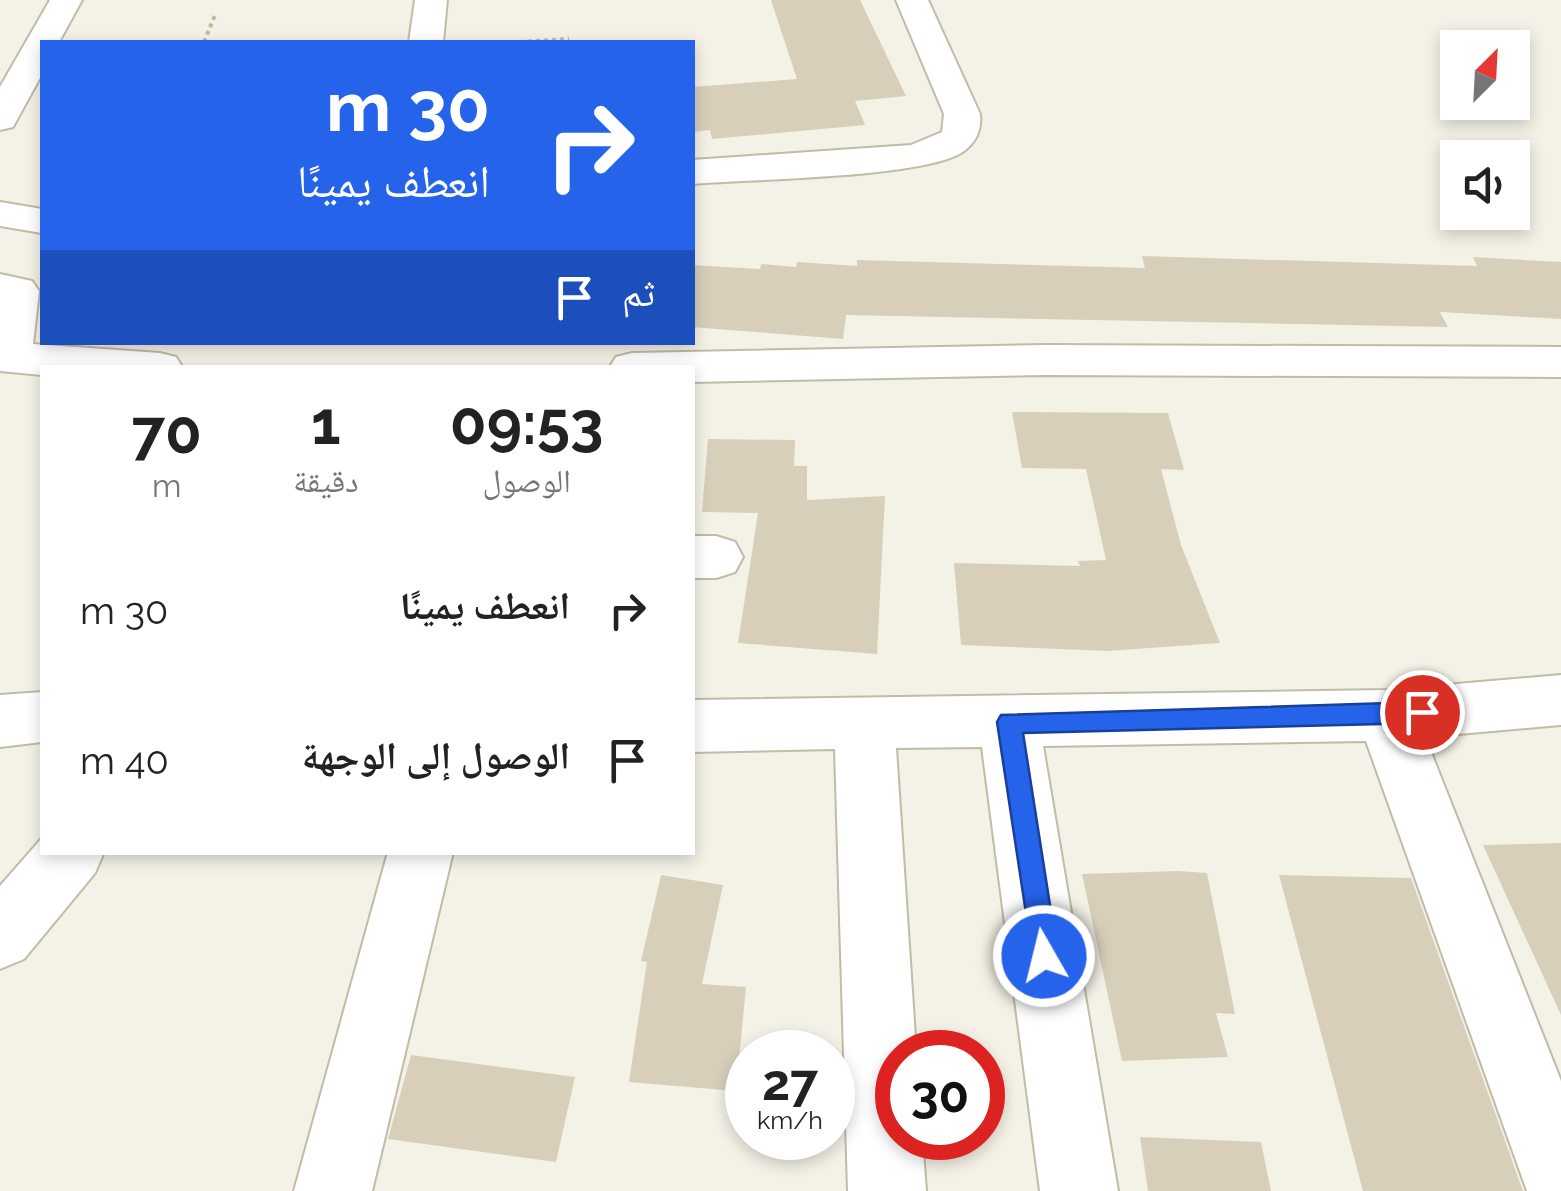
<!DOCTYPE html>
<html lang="ar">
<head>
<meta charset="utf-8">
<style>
	body { margin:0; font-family:Raleway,"Noto Naskh Arabic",sans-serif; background:#f6f6f6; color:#222; direction:rtl; height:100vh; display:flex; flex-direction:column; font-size:38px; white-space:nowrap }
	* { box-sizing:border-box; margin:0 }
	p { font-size:32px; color:#767676 }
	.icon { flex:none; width:55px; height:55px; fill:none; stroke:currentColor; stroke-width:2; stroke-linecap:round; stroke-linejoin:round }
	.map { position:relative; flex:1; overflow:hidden; direction:ltr }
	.sheet { position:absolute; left:40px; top:365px; width:655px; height:490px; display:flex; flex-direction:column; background:#fff; border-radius:0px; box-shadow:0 5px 15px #0003; direction:rtl }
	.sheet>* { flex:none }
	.hud { position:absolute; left:40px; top:40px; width:655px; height:305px; border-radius:0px; box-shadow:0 5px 15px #0003; direction:rtl; background:#2563eb; color:#fff; overflow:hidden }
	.needle { width:65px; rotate:24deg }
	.buttons { position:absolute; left:1440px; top:30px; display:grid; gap:20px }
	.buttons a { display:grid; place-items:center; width:90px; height:90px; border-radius:0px; background:#fff; box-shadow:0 5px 15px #0003; font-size:50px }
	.speed { position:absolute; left:725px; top:1030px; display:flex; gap:20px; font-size:50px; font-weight:700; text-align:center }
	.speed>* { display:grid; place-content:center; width:130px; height:130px; border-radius:50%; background:#fff; box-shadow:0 5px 15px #0003; line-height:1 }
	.speed small { font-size:25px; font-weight:400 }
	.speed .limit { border:15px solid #d22; background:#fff; color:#111 }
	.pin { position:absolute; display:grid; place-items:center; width:85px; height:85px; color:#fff; margin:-42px; border:5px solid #fff; border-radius:50%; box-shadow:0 2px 10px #0007 }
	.me { position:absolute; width:110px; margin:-55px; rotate:352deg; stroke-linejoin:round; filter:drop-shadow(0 0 8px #0008) }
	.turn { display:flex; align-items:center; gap:35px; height:210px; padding:0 40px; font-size:45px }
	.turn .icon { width:130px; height:130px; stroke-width:2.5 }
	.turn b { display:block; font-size:70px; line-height:85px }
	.then { display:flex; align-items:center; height:95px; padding:0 40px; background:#0003; gap:20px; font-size:38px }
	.eta { display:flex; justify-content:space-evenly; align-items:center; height:170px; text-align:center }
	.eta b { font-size:60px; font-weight:700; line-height:70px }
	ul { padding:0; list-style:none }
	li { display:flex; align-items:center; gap:30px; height:150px; padding:0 40px }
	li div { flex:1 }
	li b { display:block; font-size:38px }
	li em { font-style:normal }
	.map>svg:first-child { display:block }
	.building { fill:#d7cfba }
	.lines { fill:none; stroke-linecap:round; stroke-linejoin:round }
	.minor-casing { stroke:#c1bba7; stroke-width:4 }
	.path { stroke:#c4b997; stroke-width:4; stroke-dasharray:4 4; stroke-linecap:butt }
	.minor { fill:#fff; fill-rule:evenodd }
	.route { fill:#2563eb; stroke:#184099; stroke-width:2.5 }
</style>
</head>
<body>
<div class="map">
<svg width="1561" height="1191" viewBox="0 0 1561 1191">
	<rect width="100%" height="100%" fill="#f4f2e6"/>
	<g class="building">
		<path d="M 771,0 L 860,0 L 906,96 L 855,101 L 865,125 L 712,139 L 710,130 L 692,132 L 692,87 L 797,79 Z"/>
		<path d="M 1142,256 L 1477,266 L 1473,257 L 1561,262 L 1561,319 L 1440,312 L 1448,327 L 846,315 L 843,339 L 692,327 L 692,265 L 760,269 L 761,264 L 796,267 L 797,262 L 857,266 L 857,260 L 1145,268 Z"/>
		<path d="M 1012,412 L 1168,413 L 1184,470 L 1161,469 L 1181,545 L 1220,643 L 1107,651 L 961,645 L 954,563 L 1080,566 L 1078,561 L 1106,560 L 1086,469 L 1022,468 Z"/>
		<path d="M 708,439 L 795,440 L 794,466 L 807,466 L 807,500 L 885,496 L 877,654 L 738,643 L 758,513 L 702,512 Z"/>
		<path d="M 1561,843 L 1561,1015 L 1483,845 Z"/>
		<path d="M 1178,871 L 1207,873 L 1235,1014 L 1216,1013 L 1228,1057 L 1122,1061 L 1082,874 Z"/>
		<path d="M 661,875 L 723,885 L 702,984 L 746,987 L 736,1091 L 629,1082 L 647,962 L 641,961 Z"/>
		<path d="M 1279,875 L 1411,878 L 1523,1191 L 1363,1191 Z"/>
		<path d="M 411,1055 L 575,1077 L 556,1162 L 388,1139 Z"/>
		<path d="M 1140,1137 L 1261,1142 L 1271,1191 L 1148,1191 Z"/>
	</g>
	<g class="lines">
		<g class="minor-casing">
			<g id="minor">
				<path d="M 50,0 L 82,0 L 59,42 L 42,42 L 42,74 L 13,127 L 0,130 L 0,87 Z"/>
				<path d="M 415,0 L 447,0 L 443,42 L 409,42 Z"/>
				<path d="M 896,0 L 928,0 L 980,114 C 982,130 975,145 961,153 C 919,178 749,179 692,184 L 692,160 L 911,145 L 942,132 L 944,114 Z"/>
				<path d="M 0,202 L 42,209 L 42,233 L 0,226 Z"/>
				<path d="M 0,274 L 32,281 L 39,291 L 33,344 L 160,353 L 176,357 L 183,368 L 42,368 L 42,375 L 0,371 Z"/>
				<path d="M 1045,345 L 1561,347 L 1561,377 L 1045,375 L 692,382 L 692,368 L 609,368 L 616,357 L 632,353 Z"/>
				<path d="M 692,536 L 716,536 L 735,542 L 743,557 L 735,572 L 716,578 L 692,578 Z"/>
				<path d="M 1561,675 L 1561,725 L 1425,737 L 1561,1081 L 1561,1191 L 1527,1191 L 1366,741 L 1043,746 L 1118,1191 L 1040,1191 L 982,747 L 896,748 L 916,1052 L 898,1052 L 898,1138 L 922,1138 L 926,1191 L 848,1191 L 835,749 L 692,752 L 692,700 L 1387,690 Z"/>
				<path d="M 42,692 L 42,742 L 0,747 L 0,695 Z"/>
				<path d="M 42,838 L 42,852 L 104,852 L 95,873 L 24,959 L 0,969 L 0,886 Z"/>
				<path d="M 388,852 L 453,852 L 372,1191 L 294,1191 Z"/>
			</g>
		</g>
		<g class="path">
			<path d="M 204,42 L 215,15"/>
			<path d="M 520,42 L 569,39"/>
		</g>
		<use href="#minor" class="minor"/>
	</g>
	<path class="route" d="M 1422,702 L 1430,705 L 1434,712 L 1430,720 L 1422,723 L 1023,733 L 1058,956 L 1054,966 L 1044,971 L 1034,966 L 997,722 L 1001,715 Z"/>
</svg>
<div class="buttons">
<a><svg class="needle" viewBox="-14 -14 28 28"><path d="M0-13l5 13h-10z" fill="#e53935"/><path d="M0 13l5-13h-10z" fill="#767676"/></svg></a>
<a><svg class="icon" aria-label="sound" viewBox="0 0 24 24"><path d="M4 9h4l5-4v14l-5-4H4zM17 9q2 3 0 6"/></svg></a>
</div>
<div class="speed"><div>27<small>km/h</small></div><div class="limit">30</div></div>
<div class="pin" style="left:1422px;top:712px;background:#d93025"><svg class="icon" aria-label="arrive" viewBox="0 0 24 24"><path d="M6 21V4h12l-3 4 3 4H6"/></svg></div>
<svg class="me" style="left:1044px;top:956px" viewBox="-20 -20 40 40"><circle r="17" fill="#2563eb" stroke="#fff" stroke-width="3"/><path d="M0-11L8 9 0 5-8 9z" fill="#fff"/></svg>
<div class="hud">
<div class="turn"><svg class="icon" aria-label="right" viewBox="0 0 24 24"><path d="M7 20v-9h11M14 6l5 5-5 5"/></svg><div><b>30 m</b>انعطف يمينًا</div></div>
<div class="then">ثم<svg class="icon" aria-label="arrive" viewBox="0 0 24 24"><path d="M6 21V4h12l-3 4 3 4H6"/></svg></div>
</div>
<section class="sheet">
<div class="eta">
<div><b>09:53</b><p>الوصول</p></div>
<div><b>1</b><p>دقيقة</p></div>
<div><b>70</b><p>m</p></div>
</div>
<ul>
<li><svg class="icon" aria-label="right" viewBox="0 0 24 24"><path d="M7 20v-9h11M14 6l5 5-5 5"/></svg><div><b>انعطف يمينًا</b></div><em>30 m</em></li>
<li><svg class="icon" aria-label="arrive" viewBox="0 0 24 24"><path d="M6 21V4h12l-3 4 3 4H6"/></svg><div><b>الوصول إلى الوجهة</b></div><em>40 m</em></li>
</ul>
</section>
</div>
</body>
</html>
